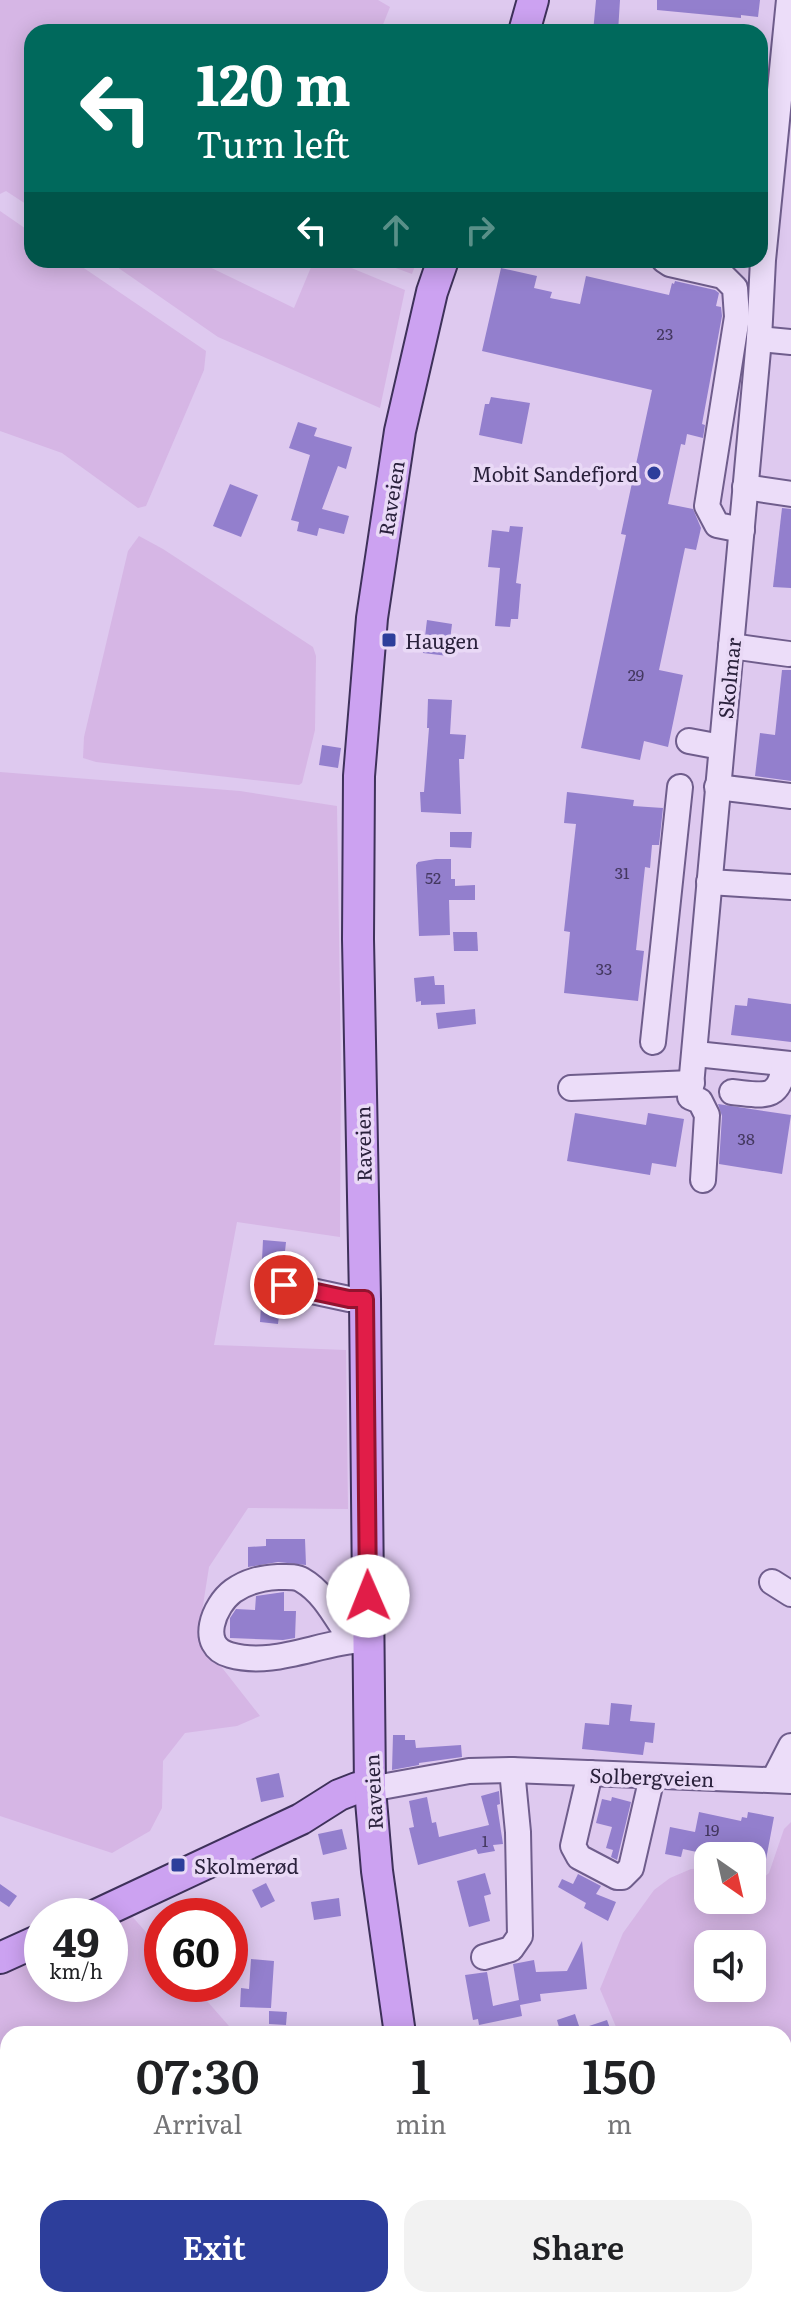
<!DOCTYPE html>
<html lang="en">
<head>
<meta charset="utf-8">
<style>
	body { margin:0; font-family:Literata,serif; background:#f2f2f2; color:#202124; height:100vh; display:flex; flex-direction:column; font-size:30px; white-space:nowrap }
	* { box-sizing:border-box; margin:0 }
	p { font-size:26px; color:#757577 }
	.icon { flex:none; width:44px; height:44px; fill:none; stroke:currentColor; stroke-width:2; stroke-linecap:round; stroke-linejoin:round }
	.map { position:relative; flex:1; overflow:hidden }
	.details { position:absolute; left:0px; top:2026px; width:792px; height:282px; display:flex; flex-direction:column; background:#fff; border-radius:24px 24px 0 0; box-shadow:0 4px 20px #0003 }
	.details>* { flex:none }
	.guide { position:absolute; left:24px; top:24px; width:744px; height:244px; border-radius:24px; box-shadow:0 4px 20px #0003; background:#00695c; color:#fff; overflow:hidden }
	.needle { width:52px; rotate:146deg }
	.tools { position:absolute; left:694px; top:1842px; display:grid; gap:16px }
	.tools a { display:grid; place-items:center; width:72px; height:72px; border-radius:16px; background:#fff; box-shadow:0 4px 20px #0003; font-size:40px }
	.speed { position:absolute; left:24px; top:1898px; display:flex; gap:16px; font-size:40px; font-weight:700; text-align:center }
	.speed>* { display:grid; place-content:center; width:104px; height:104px; border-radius:50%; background:#fff; box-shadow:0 4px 20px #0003; line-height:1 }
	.speed small { font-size:20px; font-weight:400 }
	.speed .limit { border:12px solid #d22; background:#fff; color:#111 }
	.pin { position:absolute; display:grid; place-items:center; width:68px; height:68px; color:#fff; margin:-34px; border:4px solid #fff; border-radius:50%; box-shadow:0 2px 8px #0007 }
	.me { position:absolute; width:88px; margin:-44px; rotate:359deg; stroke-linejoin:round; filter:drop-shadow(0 0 6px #0008) }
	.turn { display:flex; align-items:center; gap:28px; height:168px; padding:0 40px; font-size:36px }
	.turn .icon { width:104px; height:104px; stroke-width:2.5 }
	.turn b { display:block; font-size:56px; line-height:68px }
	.lanes { display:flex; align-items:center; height:76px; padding:0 40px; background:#0003; justify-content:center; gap:40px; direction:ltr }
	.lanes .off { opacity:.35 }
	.eta { display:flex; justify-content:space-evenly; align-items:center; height:136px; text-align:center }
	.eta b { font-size:48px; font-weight:600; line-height:56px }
	.cta { display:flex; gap:16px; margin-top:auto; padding:16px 40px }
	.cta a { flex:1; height:92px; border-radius:24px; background:#2d3e9b; color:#fff; font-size:32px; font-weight:600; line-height:92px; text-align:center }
	.cta a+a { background:#f2f2f2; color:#202124 }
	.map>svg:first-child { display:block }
	.farmland { fill:#d6b6e5; fill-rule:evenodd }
	.building { fill:#937fcd }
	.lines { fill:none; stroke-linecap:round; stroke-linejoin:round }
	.minor-casing { stroke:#6f5d8c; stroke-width:28 }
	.major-casing { stroke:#3e315a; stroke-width:34 }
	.path { stroke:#6f5d8c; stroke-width:3; stroke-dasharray:6 4; stroke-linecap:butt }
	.minor { stroke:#ecddf9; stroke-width:24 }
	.major { stroke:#cca2f1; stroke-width:30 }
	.route-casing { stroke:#92132f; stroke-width:20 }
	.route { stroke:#e11d48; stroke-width:14 }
	.poi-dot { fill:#2d3e9b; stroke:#e9d9f6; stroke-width:3 }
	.labels { text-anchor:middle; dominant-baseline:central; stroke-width:7; stroke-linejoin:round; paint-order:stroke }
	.number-label { font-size:16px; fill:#443860 }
	.poi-label { font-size:20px; fill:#2a213c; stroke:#e9d9f6; text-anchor:start }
	.street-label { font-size:20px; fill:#2a213c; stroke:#e9d9f6 }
</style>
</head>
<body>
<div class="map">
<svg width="791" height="2307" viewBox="0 0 791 2307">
	<rect width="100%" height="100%" fill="#dec9ef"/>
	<g class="farmland">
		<path d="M 0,0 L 378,0 L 390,7 L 380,32 L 32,32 L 32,208 L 6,191 L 0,194 Z"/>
		<path d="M 0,211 L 32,233 L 32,260 L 72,260 L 206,351 L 204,370 L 146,506 L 138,508 L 62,453 L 0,431 Z"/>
		<path d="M 107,260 L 195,260 L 294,308 L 314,260 L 332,260 L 405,290 L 380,408 L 218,337 Z"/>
		<path d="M 374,260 L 417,260 L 412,274 Z"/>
		<path d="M 139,536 L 163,549 L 313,647 L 316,656 L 315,730 L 302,783 L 299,785 L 96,762 L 83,758 L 84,737 L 128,551 Z"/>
		<path d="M 0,772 L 240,791 L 337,806 L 341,1063 L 340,1237 L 237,1222 L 214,1345 L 346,1350 L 348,1509 L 248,1508 L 209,1567 L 198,1637 L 260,1716 L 237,1726 L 185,1733 L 163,1761 L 162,1808 L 150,1831 L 112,1853 L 0,1816 Z"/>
		<path d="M 791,1822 L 791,2307 L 628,2307 L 625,2300 L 784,2300 L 784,2034 L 619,2034 L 600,1989 L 623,1933 L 654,1890 L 670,1878 L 691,1869 L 708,1868 L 708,1900 L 752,1900 L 752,1876 L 763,1878 L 769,1873 L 784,1829 ZM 708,1944 L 752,1944 L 752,1988 L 708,1988 Z"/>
		<path d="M 121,1904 L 162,1950 L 162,1984 L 192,1984 L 236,2034 L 8,2034 L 8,2300 L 414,2300 L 414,2307 L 0,2307 L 0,1958 L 42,1939 L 42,1984 L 110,1984 L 110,1916 Z"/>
	</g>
	<g class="building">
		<path d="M 596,0 L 620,0 L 618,32 L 593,32 Z"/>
		<path d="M 657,0 L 760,0 L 758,17 L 741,15 L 741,18 L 657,10 Z"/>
		<path d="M 501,268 L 537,276 L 534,288 L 552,292 L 550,298 L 580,304 L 586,276 L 669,295 L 672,283 L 674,284 L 675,281 L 715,290 L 719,293 L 716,306 L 721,307 L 722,316 L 702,424 L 705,425 L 703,438 L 687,434 L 685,445 L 681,444 L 668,504 L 693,509 L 701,528 L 696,550 L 685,548 L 659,670 L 683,675 L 668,747 L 644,741 L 640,760 L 581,748 L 626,535 L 621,534 L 652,390 L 482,351 Z"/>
		<path d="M 491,397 L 530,403 L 522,444 L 479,435 L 485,404 L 489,404 Z"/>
		<path d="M 298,422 L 317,428 L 314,436 L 352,447 L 346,469 L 338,466 L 322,509 L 349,516 L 344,534 L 319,528 L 317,536 L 297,531 L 299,522 L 291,520 L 310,455 L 289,448 Z"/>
		<path d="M 230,484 L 258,495 L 241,537 L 213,526 Z"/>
		<path d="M 782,508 L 791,509 L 791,588 L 773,587 Z"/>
		<path d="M 510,526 L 523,527 L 516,583 L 521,584 L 518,619 L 511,619 L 510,627 L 495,626 L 500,568 L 488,567 L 492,530 L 509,532 Z"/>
		<path d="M 427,620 L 452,624 L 448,656 L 423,653 Z"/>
		<path d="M 782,670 L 791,670 L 791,781 L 755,776 L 760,733 L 775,735 Z"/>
		<path d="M 428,699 L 452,700 L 450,734 L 466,735 L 464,759 L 459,759 L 461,814 L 421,812 L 420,792 L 424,792 L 429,728 L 427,728 Z"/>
		<path d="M 322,745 L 341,748 L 338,768 L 319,765 Z"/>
		<path d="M 567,792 L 634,800 L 633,806 L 663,808 L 659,845 L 652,845 L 650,868 L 645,867 L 636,950 L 644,951 L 638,1001 L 564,993 L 570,932 L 564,931 L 576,824 L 564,823 Z"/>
		<path d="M 450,832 L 472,832 L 471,848 L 450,847 Z"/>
		<path d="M 436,859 L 451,859 L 451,879 L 455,879 L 455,886 L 475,885 L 475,900 L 449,900 L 450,935 L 419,936 L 416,865 L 418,862 Z"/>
		<path d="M 453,932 L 477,932 L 478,951 L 454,951 Z"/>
		<path d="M 434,976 L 435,985 L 444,985 L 445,1004 L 421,1005 L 421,1001 L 416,1002 L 414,978 Z"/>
		<path d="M 748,998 L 791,1004 L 791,1042 L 731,1035 L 735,1005 L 747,1006 Z"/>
		<path d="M 475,1009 L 476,1024 L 438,1029 L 436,1013 Z"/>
		<path d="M 718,1104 L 791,1115 L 782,1174 L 719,1164 L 722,1116 Z"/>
		<path d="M 575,1113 L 646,1125 L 648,1113 L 684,1119 L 676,1167 L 652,1163 L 650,1175 L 567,1161 Z"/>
		<path d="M 263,1240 L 286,1242 L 283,1270 L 275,1269 L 270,1281 L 261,1280 Z"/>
		<path d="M 261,1306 L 280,1307 L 278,1324 L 260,1322 Z"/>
		<path d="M 266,1539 L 305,1539 L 306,1565 L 278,1562 L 248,1567 L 248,1547 L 266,1546 Z"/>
		<path d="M 284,1592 L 284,1611 L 296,1611 L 295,1638 L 283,1640 L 230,1638 L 230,1618 L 236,1609 L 255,1610 L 256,1596 Z"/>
		<path d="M 611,1703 L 632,1705 L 630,1721 L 655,1723 L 653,1743 L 645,1742 L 643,1755 L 582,1749 L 585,1723 L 609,1725 Z"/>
		<path d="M 393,1735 L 405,1735 L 405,1740 L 415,1740 L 416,1748 L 461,1745 L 462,1757 L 419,1763 L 419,1765 L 392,1770 Z"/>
		<path d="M 279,1773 L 284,1797 L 261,1802 L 256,1778 Z"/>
		<path d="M 499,1791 L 500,1804 L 497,1805 L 503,1844 L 493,1845 L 495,1851 L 478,1854 L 476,1849 L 418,1865 L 409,1828 L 414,1827 L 409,1801 L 427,1797 L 432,1823 L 436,1822 L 439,1837 L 489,1825 L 481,1796 Z"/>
		<path d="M 612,1797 L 631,1802 L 617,1860 L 611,1857 L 613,1850 L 606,1848 L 612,1827 L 596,1823 L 602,1799 L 611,1801 Z"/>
		<path d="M 699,1812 L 741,1821 L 742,1817 L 747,1818 L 748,1812 L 774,1817 L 764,1870 L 752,1867 L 752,1856 L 715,1856 L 683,1849 L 681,1857 L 665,1854 L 670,1827 L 695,1832 Z"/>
		<path d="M 342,1829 L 347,1849 L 323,1855 L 318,1834 Z"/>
		<path d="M 485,1873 L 491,1894 L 484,1896 L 490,1921 L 469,1927 L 457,1881 Z"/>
		<path d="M 578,1874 L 601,1886 L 596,1894 L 616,1902 L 608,1921 L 584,1908 L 586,1903 L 558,1887 L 562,1879 L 573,1884 Z"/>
		<path d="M 266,1883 L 275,1901 L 261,1908 L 252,1890 Z"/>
		<path d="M 0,1884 L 17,1896 L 9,1907 L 0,1901 Z"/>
		<path d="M 339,1898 L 341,1916 L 314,1920 L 311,1902 Z"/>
		<path d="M 582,1941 L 587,1989 L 540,1994 L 541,2001 L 520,2005 L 522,2016 L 479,2025 L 478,2019 L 473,2020 L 465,1975 L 487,1972 L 493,2006 L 519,2000 L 513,1964 L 534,1960 L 536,1972 L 567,1971 Z"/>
		<path d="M 251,1959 L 274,1961 L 271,2008 L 240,2007 L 241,1988 L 249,1989 Z"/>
		<path d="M 269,2011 L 287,2012 L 286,2025 L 269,2024 Z"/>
		<path d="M 575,2014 L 580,2029 L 607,2020 L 612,2034 L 561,2034 L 557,2020 Z"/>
	</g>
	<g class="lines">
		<g class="minor-casing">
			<g id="minor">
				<path d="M 664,260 L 670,264 L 723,276 L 735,288 L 737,317 L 707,506 L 717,525 L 742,530"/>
				<path d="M 759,339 L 791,342"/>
				<path d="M 745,487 L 791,494"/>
				<path d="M 731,646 L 789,654"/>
				<path d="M 689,741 L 721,747"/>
				<path d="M 717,787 L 791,796"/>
				<path d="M 709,882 L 791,887"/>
				<path d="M 653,1042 L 680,787"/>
				<path d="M 696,1054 L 791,1064"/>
				<path d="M 571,1088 L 692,1083"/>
				<path d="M 732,1092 C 763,1095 780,1102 784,1064"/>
				<path d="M 703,1180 L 707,1115 L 700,1101 L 690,1097 L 759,339 L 763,260 L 789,0"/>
				<path d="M 284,1285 L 349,1299 L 365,1299"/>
				<path d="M 772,1582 L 791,1594"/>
				<path d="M 352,1641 C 337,1620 325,1593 302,1580 C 296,1576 286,1577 278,1577 C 261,1578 247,1581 233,1591 C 214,1605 197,1646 230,1655 C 276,1668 322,1640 369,1640"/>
				<path d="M 590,1773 L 573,1846 L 579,1857 L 617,1877 L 622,1877 L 631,1868 L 652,1777"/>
				<path d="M 774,1779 L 791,1746"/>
				<path d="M 370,1789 L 469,1771 L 512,1770 L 791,1781"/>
				<path d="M 484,1957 L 511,1949 L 520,1936 L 518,1832 L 512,1770"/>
			</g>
		</g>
		<g class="major-casing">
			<g id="major">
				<path d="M 524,32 L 533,0"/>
				<path d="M 94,1916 L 301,1819 L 339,1795 L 357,1788 L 370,1789"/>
				<path d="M 0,1958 L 42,1939"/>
				<path d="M 400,2034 L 377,1871 L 370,1789 L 365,1299 L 358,939 L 359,776 L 372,618 L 400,431 L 432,292 L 443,260"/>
				<path d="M 442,2300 L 443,2307"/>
			</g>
		</g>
		<path class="path" d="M 478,2300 L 479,2307"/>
		<use href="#minor" class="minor"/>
		<use href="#major" class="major"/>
	</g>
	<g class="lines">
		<g class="route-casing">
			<path id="route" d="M 284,1285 L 349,1299 L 365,1299 L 368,1596"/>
		</g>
		<use href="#route" class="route"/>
	</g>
	<g class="poi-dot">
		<circle cx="654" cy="473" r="8"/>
		<rect x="381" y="632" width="16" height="16" rx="4"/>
		<rect x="170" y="1857" width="16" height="16" rx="4"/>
	</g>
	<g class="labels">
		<g class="number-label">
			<text x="665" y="333">23</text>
			<text x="636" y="674">29</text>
			<text x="622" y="872">31</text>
			<text x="433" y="877">52</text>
			<text x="604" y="968">33</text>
			<text x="746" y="1138">38</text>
			<text x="712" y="1829">19</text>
			<text x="485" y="1840">1</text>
		</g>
		<g class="poi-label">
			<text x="638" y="473" text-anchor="end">Mobit Sandefjord</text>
			<text x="405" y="640">Haugen</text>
			<text x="194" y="1865">Skolmerød</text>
		</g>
		<g class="street-label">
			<text transform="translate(390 498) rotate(-81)">Raveien</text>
			<text transform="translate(728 678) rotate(-84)">Skolmar</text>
			<text transform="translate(362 1144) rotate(-91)">Raveien</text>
			<text transform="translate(652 1776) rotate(2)">Solbergveien</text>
			<text transform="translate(372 1792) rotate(-93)">Raveien</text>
		</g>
	</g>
</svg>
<div class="tools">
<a><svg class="needle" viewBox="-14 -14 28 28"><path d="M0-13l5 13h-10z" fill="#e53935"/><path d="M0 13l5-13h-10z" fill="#757577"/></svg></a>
<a><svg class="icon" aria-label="sound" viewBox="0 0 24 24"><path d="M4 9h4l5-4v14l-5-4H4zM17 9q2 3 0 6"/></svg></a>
</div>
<div class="speed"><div>49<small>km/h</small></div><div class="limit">60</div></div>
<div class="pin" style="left:284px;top:1285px;background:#d93025"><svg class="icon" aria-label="arrive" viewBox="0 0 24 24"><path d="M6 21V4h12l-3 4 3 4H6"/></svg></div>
<svg class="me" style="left:368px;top:1596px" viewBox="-20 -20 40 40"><circle r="19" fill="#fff"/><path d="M0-13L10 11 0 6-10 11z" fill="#e11d48"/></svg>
<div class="guide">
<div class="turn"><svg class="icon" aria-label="left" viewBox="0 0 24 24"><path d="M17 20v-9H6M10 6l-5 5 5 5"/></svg><div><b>120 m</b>Turn left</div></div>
<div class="lanes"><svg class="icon" aria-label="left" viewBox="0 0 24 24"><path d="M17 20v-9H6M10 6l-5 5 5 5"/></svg><svg class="icon off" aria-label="ahead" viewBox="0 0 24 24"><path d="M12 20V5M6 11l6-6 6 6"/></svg><svg class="icon off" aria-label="right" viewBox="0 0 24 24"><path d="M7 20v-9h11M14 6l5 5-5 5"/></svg></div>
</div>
<section class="details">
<div class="eta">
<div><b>07:30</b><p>Arrival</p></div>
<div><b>1</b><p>min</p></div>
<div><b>150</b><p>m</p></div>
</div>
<div class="cta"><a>Exit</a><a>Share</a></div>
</section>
</div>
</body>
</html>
